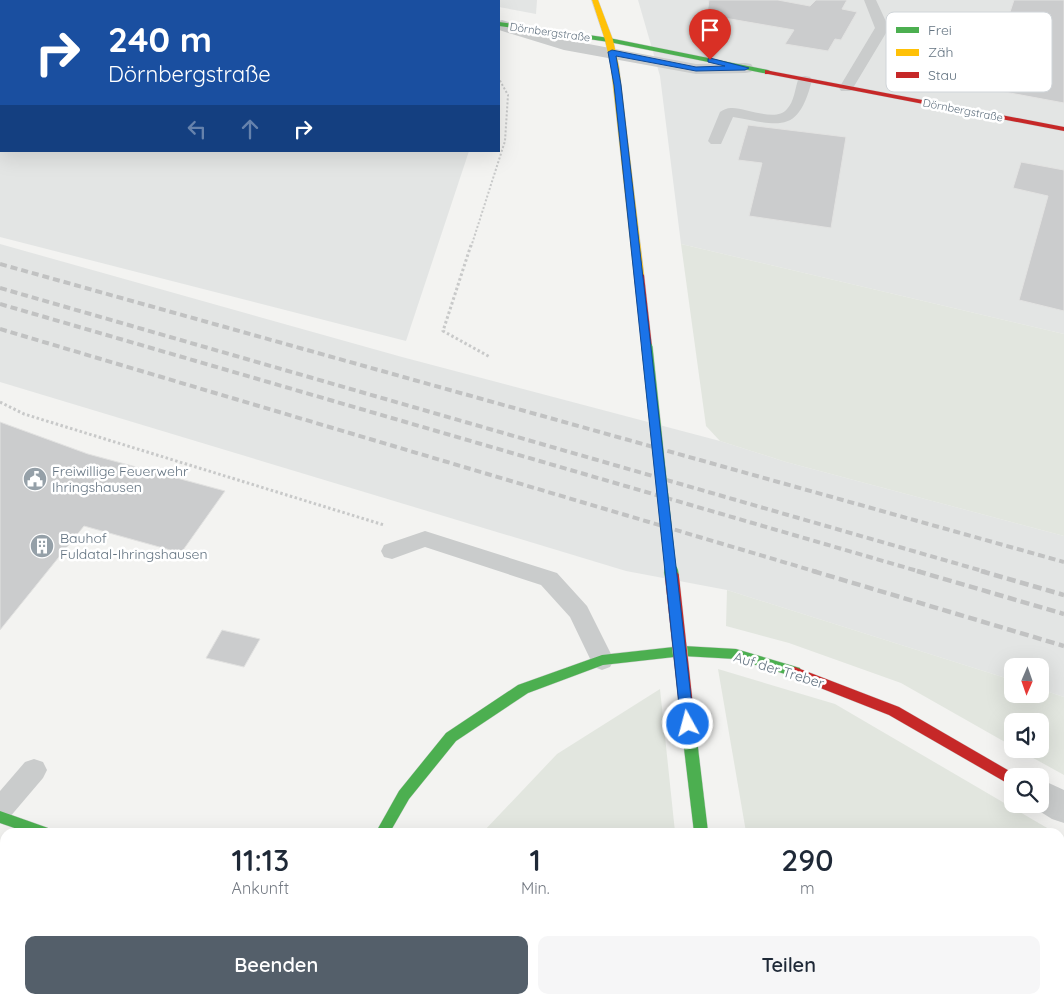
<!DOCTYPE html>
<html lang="de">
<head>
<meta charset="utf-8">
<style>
	body { margin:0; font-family:Quicksand,sans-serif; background:#f6f6f7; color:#1f2937; height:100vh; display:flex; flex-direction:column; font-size:19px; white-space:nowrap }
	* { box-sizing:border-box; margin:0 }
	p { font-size:16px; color:#747a83 }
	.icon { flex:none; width:28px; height:28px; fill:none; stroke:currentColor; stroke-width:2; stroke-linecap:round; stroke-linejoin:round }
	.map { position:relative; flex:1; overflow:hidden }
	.panel { position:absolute; left:0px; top:828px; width:1065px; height:176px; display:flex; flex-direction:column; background:#fff; border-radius:15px 15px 0 0; box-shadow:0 5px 20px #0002 }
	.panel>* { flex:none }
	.guide { position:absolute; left:0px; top:0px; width:500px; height:152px; box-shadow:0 5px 20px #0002; background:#1a4fa0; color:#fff; overflow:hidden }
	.needle { width:32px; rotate:182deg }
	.buttons { position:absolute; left:1004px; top:658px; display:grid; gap:10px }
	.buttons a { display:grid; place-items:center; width:45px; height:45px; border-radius:10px; background:#fff; box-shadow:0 5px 20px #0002; font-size:25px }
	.pin { position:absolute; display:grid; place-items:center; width:42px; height:42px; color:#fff; margin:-51px -21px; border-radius:50% 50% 50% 0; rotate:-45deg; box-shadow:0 0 5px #0007 }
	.pin .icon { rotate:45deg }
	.me { position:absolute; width:55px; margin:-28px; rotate:353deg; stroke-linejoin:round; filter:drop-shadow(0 0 4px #0008) }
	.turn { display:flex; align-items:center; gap:18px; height:105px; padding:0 25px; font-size:22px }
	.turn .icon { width:65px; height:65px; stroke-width:2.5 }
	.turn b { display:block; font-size:35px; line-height:42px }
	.lanes { display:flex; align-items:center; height:48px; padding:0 25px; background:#0003; justify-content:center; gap:25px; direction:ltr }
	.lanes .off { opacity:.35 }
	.eta { display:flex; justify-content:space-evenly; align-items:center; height:85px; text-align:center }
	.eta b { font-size:30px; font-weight:600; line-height:35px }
	.primary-button { display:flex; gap:10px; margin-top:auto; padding:10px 25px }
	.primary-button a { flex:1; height:58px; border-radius:10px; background:#545f6a; color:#fff; font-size:20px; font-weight:600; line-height:58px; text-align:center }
	.primary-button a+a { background:#f6f6f7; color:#1f2937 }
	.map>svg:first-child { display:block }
	.built { fill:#e3e5e4 }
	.green { fill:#e2e6df }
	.building { fill:#cbcccd; stroke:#e2e2e1 }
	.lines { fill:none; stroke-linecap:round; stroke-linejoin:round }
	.fast-casing { stroke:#d0d1d0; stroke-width:1 }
	.slow-casing { stroke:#d0d1d0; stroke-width:1 }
	.jam-casing { stroke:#d0d1d0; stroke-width:1 }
	.path-far2 { stroke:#c8c9c9; stroke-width:2; stroke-dasharray:2 2; stroke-linecap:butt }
	.path-far1 { stroke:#c8c9c9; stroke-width:3; stroke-dasharray:2.5 2.5; stroke-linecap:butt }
	.path { stroke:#c8c9c9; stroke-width:4; stroke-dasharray:3 3; stroke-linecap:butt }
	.lane { fill:#cacccc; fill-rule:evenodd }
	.street { fill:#cacccc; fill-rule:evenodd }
	.fast { fill:#4caf50; fill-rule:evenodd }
	.slow { fill:#ffc107; fill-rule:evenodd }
	.jam { fill:#c62828; fill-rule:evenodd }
	.rail-far1 { stroke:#c1c2c2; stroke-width:4; stroke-dasharray:7 4; stroke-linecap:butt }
	.rail { stroke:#c1c2c2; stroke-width:4.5; stroke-dasharray:9 4.5; stroke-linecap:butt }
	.fast-bridge-far1-casing { stroke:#d0d1d0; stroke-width:12; stroke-linecap:butt }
	.fast-bridge-casing { stroke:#d0d1d0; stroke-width:15; stroke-linecap:butt }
	.jam-bridge-casing { stroke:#d0d1d0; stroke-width:15; stroke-linecap:butt }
	.fast-bridge-far1 { stroke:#4caf50; stroke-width:11 }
	.fast-bridge { stroke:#4caf50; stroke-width:14 }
	.jam-bridge { stroke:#c62828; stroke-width:14 }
	.route { fill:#1a73e8; stroke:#114b97 }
	.labels { text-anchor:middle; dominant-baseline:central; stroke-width:5; stroke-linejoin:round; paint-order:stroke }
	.far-street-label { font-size:11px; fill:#637381; stroke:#fff }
	.poi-label { font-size:14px; fill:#637381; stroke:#fff; text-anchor:start }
	.street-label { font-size:14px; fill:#637381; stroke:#fff }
	.key { fill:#fff; stroke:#d0d5d9; stroke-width:1 }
	.key-label { font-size:14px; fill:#637381 }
</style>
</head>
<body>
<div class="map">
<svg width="1064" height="1003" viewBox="0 0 1064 1003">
	<rect width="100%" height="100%" fill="#f3f3f1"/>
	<g class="built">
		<path d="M 0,0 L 329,1 L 1,1 L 1,151 L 469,151 L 406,341 L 0,237 Z"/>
		<path d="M 458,0 L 537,0 L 536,14 L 499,7 L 499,1 Z"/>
		<path d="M 638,0 L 1064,0 L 1064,334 L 681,244 L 660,76 Z"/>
		<path d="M 0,244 L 402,357 L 720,441 L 786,462 L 1064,536 L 1064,697 L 1040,689 L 1040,666 L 1012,666 L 1012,680 L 727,590 L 626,571 L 0,382 Z"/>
	</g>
	<g class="green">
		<path d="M 681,244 L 1064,334 L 1064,536 L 786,462 L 720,441 L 706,426 Z"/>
		<path d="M 727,590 L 1012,680 L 1012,694 L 1040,694 L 1040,689 L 1064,697 L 1064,775 L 1017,749 L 1040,749 L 1040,721 L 1012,721 L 1012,746 L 901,683 L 789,643 L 726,626 Z"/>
		<path d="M 718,669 L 835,704 L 1054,832 L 746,832 Z"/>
		<path d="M 660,689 L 675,832 L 483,832 L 557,754 Z"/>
		<path d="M 1060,836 L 1064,838 L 1064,1003 L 774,1003 L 774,999 L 1060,999 Z"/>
	</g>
	<g class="building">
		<path d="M 709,0 L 778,0 L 810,6 L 816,0 L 847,0 L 842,9 L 857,12 L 841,40 L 835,39 L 828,51 L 785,44 L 794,30 L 707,15 Z"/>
		<path d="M 1014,0 L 1064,0 L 1064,103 L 983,88 L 985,81 L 890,63 L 912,21 L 1002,36 Z"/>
		<path d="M 748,125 L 846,137 L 831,228 L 749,216 L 762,163 L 738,160 Z"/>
		<path d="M 1021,162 L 1064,170 L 1064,311 L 1019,300 L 1048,196 L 1013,188 Z"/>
		<path d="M 0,422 L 88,454 L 225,491 L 181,553 L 84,526 L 0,630 Z"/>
		<path d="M 222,630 L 260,639 L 244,667 L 206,658 Z"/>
	</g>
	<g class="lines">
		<g class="fast-casing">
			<g id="fast">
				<path d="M 499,22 L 609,38 L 768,70 L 772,72 L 768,74 L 609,42 L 499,26 Z"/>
				<path d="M 683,646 L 736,649 L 800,668 L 801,672 L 800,676 L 795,677 L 736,659 L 683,656 L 603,665 L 528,693 L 456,741 L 409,799 L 390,832 L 376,832 L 399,791 L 446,733 L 518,685 L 602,655 Z"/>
				<path d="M 686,701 L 691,702 L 693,706 L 708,832 L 694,832 L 679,706 L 681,702 Z"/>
				<path d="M 0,811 L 48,828 L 50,832 L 26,832 L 0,823 Z"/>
				<path d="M 713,999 L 729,999 L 730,1003 L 714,1003 Z"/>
			</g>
		</g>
		<g class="slow-casing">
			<g id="slow">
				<path d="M 592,0 L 598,0 L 613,40 L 619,67 L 644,275 L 639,278 L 634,275 L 611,67 L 605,40 Z"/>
				<path d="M 481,999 L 506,999 L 508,1003 L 483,1003 Z"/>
			</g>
		</g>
		<g class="jam-casing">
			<g id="jam">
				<path d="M 765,70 L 1064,127 L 1064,131 L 768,74 L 765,74 Z"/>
				<path d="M 639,272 L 644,275 L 652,347 L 647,350 L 642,347 L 634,275 Z"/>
				<path d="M 795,667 L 899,707 L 1018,776 L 1012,776 L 1012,785 L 1007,783 L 889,715 L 790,676 L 789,672 L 790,668 Z"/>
			</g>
		</g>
		<path class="path-far2" d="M 471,247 L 505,141 L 508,95 L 499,79"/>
		<g class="path-far1">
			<path d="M 471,245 L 443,331 L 490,357"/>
			<path d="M 0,402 L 24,414 L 384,525"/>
		</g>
		<path class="path" d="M 585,999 L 597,1003"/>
		<g class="lane">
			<path d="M 864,0 L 876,0 L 889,28 L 853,88 L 851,91 L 841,91 L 839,88 L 875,28 Z"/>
			<path d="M 805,76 L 810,77 L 812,80 C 798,135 780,125 733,117 L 721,144 L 711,144 L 708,141 L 720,112 C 723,110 727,108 731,108 C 745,107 776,123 787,109 C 794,102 795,89 798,80 L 800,77 Z"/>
			<path d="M 425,531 L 557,573 L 587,606 L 614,660 L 610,667 L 602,670 L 594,667 L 570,617 L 541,585 L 425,547 L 392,559 L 384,557 L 381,551 L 384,545 Z"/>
			<path d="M 34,759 L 43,762 L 47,770 L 43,778 L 9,818 L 0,822 L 0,791 L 25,762 Z"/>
			<path d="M 0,927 L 5,928 L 5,956 L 0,955 Z"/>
			<path d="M 134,999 L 173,999 L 175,1003 L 136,1003 Z"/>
		</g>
		<g class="street">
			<path d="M 386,0 L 408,0 L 408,1 L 387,1 Z"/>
			<path d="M 502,20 L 567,40 L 696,64 L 745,63 L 751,64 L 754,68 L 751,72 L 745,73 L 696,74 L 564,50 L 499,30 L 499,21 Z"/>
			<path d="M 1040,779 L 1064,790 L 1064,823 L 1052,819 L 1028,804 L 1040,804 Z"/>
			<path d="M 305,999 L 343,999 L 342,1003 L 304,1003 Z"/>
		</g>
		<use href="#fast" class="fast"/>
		<use href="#slow" class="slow"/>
		<use href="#jam" class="jam"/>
		<g class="rail-far1">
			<path d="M 0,264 L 1064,562"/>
			<path d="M 0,288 L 986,572"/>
			<path d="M 0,304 L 921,572"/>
			<path d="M 0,329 L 817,572"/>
		</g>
		<g class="rail">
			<path d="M 813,571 L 1064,646"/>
			<path d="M 917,571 L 1064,614"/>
			<path d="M 981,571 L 1064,595"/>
		</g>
		<g class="fast-bridge-far1-casing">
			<path id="fast-bridge-far1" d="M 647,347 L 671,572"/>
		</g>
		<g class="fast-bridge-casing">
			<path id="fast-bridge" d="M 671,571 L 672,577"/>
		</g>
		<g class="jam-bridge-casing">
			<path id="jam-bridge" d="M 672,577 L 686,706"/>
		</g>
		<use href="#fast-bridge-far1" class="fast-bridge-far1"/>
		<use href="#fast-bridge" class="fast-bridge"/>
		<use href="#jam-bridge" class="jam-bridge"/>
	</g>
	<path class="route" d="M 612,50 L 696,67 L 725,66 L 708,62 L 708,59 L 710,58 L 749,68 L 745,70 L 696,71 L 616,56 L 621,85 L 694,724 L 692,728 L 688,730 L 683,728 L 681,724 L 614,85 L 608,52 Z"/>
	<defs>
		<g id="civic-disc" transform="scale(1.25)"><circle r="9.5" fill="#95a0a8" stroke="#fff"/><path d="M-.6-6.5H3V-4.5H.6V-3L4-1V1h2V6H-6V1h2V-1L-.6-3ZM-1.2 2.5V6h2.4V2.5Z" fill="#fff"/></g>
		<g id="building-disc" transform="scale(1.25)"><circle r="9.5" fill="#95a0a8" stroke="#fff"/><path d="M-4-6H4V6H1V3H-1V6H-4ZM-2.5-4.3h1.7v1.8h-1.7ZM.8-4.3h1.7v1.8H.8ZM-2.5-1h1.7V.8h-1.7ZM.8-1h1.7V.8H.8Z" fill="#fff"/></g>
	</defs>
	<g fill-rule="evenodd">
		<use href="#civic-disc" x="35" y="479"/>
		<use href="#building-disc" x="42" y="546"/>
	</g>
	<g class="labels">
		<g class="far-street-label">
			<text transform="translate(550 32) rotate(8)">Dörnbergstraße</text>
			<text transform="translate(963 110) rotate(11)">Dörnbergstraße</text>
		</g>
		<g class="poi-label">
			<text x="52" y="471">Freiwillige Feuerwehr<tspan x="52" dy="16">Ihringshausen</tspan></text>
			<text x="60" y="538">Bauhof<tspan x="60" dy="16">Fuldatal-Ihringshausen</tspan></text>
		</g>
		<g class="street-label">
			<text transform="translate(779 670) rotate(17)">Auf der Treber</text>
		</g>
	</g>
	<rect x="886" y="12" width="166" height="80" rx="8" class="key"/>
	<rect x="896" y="27" width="23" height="6" fill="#4caf50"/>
	<rect x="896" y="49" width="23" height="7" fill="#ffc107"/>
	<rect x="896" y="72" width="23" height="6" fill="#c62828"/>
	<g class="key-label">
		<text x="928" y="35">Frei</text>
		<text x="928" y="57">Zäh</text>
		<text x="928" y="80">Stau</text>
	</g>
</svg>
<div class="buttons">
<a><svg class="needle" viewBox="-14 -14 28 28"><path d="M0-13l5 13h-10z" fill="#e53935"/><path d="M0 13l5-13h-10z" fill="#747a83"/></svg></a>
<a><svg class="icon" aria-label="sound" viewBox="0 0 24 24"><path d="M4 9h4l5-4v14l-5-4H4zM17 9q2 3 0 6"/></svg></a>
<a><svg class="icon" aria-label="search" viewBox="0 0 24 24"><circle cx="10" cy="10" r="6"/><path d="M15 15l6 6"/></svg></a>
</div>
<div class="pin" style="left:710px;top:60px;background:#d93025"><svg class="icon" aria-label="arrive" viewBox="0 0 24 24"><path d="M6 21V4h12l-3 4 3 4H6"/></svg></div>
<svg class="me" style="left:688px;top:724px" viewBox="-20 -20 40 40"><circle r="17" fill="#1a73e8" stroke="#fff" stroke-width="3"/><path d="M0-11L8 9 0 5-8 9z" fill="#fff"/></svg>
<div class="guide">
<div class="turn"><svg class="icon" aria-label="right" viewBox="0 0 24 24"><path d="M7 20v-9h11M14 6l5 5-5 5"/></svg><div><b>240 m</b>Dörnbergstraße</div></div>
<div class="lanes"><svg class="icon off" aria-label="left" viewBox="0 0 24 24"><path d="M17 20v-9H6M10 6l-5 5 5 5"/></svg><svg class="icon off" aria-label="ahead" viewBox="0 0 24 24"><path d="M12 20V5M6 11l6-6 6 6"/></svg><svg class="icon" aria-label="right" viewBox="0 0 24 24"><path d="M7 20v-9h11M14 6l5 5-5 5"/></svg></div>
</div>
<section class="panel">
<div class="eta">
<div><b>11:13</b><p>Ankunft</p></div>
<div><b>1</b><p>Min.</p></div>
<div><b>290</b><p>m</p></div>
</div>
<div class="primary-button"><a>Beenden</a><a>Teilen</a></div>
</section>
</div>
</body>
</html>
